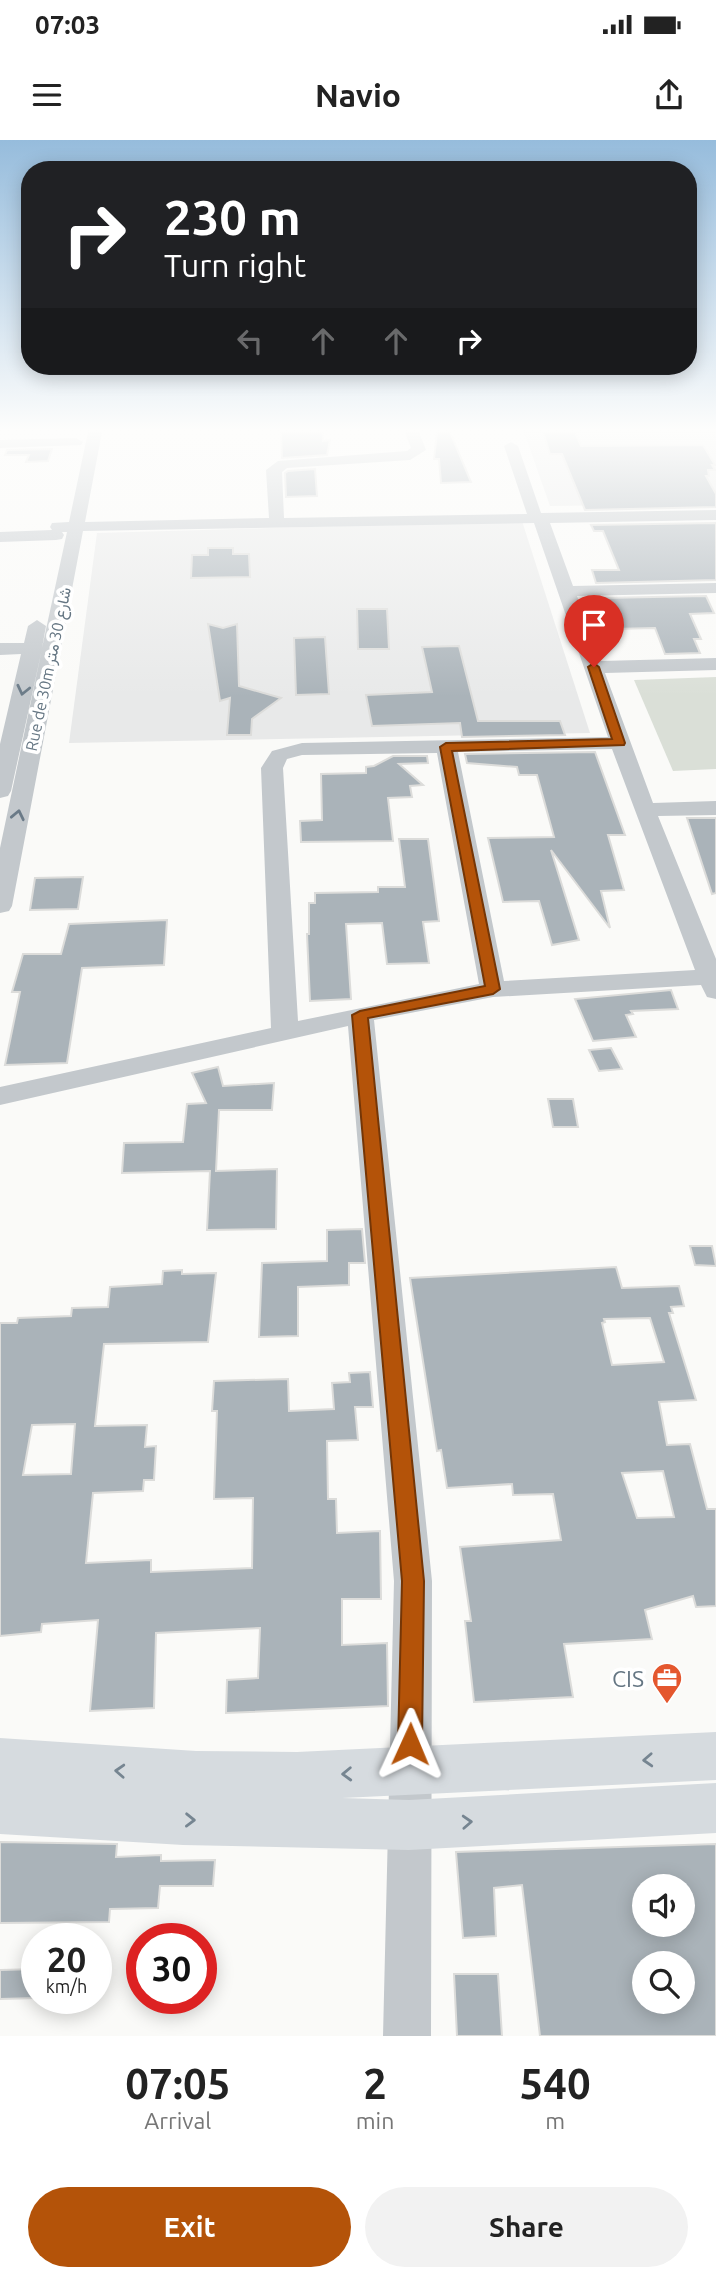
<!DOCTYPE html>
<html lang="en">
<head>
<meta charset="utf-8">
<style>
	body { margin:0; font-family:Ubuntu,Vazirmatn,sans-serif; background:#f2f2f2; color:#222; height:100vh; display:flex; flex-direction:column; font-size:26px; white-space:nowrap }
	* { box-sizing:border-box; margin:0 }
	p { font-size:23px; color:#767676 }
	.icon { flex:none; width:38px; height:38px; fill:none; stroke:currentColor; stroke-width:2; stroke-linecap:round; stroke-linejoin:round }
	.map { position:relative; height:1896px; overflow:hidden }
	.drawer { display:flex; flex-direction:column; background:#fff; flex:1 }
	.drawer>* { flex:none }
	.hud { position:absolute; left:21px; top:21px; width:676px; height:214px; border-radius:28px; box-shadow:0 4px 18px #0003; background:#202124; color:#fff; overflow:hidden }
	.controls { position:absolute; left:632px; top:1734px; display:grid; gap:14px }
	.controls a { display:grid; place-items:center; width:63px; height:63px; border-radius:50%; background:#fff; box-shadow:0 4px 18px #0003; font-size:35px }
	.speed { position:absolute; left:21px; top:1783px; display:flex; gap:14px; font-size:35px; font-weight:700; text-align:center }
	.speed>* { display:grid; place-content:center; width:91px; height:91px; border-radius:50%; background:#fff; box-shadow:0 4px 18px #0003; line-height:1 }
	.speed small { font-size:18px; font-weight:400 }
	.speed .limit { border:10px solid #d22; background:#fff; color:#111 }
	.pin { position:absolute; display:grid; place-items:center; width:60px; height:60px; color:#fff; margin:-72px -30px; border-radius:50% 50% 50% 0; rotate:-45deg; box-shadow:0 0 7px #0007 }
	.pin .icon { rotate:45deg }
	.me { position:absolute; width:77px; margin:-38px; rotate:1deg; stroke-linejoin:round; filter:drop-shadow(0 0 5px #0008) }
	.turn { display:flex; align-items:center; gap:24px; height:147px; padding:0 28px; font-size:32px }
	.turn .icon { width:91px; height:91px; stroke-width:2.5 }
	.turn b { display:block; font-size:49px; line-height:60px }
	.lanes { display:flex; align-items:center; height:66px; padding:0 28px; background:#0003; justify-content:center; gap:35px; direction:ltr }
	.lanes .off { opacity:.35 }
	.eta { display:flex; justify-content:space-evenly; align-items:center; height:119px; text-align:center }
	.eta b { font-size:42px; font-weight:600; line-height:49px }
	.cta { display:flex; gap:14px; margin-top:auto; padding:14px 28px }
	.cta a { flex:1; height:80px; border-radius:42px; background:#b45309; color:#fff; font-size:28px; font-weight:600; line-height:80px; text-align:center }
	.cta a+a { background:#f2f2f2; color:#222 }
	.status { display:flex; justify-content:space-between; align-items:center; height:49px; padding:0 35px; background:#fff; direction:ltr }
	.status svg { height:19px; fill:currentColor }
	header { display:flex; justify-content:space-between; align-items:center; height:91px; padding:0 28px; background:#fff; font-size:32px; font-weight:600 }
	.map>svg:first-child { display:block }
	.built { fill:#e8e9e9 }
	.green { fill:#dadfd7 }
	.building { fill:#aab3b9; stroke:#dcdcda; stroke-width:2; fill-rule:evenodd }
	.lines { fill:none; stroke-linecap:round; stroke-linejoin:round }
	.minor { fill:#c3c8cc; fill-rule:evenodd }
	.major { fill:#d6dbdf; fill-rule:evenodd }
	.oneway { stroke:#6a7a87 }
	.oneway2 { stroke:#768591 }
	.route { fill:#b45309; stroke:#753606; stroke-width:2 }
	.labels { text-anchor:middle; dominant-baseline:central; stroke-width:7; stroke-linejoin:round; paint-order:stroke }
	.far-street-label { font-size:16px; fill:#657683; stroke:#fff }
	.near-poi-label { font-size:23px; fill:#657683; stroke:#fff; text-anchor:end }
</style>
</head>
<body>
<div class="status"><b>07:03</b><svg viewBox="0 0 49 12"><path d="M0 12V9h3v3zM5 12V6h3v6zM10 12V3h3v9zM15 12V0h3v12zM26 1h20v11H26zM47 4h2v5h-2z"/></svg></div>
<header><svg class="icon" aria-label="menu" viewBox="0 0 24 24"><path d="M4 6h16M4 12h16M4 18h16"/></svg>Navio<svg class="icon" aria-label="share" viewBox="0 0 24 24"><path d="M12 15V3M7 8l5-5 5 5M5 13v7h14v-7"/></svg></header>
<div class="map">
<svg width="716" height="1896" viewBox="0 0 716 1896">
	<rect width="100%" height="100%" fill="#fafaf8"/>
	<g class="built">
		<path d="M 524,292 L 716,292 L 716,364 L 550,366 Z"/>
		<path d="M 522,381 L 590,593 L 69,603 L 97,393 Z"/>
	</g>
	<path class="green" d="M 716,537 L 716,629 L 673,631 L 634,540 Z"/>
	<g class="building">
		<path d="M 281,292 L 323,292 L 323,301 L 330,300 L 327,315 L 282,318 Z"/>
		<path d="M 437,292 L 450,292 L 471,342 L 441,343 L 439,319 L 434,319 Z"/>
		<path d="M 543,292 L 575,292 L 581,306 L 703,305 L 715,325 L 712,325 L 715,330 L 708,330 L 709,336 L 706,336 L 716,354 L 716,367 L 585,370 L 562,314 L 550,314 Z"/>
		<path d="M 52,309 L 48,321 L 26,322 L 29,315 L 5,315 L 7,310 Z"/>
		<path d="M 315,329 L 317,356 L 286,357 L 285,333 L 288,331 Z"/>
		<path d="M 716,383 L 716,440 L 596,443 L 592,430 L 619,430 L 603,391 L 594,391 L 591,385 Z"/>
		<path d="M 208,408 L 233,408 L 233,414 L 249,414 L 250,437 L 191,438 L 192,415 L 208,415 Z"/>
		<path d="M 706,456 L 714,473 L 690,474 L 701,499 L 694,499 L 700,513 L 665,514 L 655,488 L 613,489 L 601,458 Z"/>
		<path d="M 357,469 L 387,469 L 389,509 L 358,509 Z"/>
		<path d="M 208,484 L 223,488 L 237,484 L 239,546 L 281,558 L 252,579 L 251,595 L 227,595 L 230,558 L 220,561 Z"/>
		<path d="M 325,497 L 329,554 L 296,555 L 294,498 Z"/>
		<path d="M 459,506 L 478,581 L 560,581 L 565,595 L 462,597 L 460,583 L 372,586 L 366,555 L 432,552 L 422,507 Z"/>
		<path d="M 595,612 L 625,695 L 608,695 L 624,750 L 601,751 L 610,788 L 551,710 L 579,800 L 552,805 L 539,761 L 503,762 L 488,698 L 554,697 L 537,635 L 519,635 L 517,627 L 467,623 L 465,614 Z"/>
		<path d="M 393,616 L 427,616 L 428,623 L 399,624 L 423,645 L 410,646 L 412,657 L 388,658 L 393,701 L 301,702 L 300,681 L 322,680 L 321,634 L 366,633 L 366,627 L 374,626 Z"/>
		<path d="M 687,678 L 716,678 L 716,753 L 712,754 Z"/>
		<path d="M 399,699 L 428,699 L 439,781 L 423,782 L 429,823 L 387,824 L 382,783 L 346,784 L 351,859 L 310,861 L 307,794 L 309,794 L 309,763 L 315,763 L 315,753 L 378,752 L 378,747 L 405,747 Z"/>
		<path d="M 83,737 L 78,769 L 30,770 L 35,738 Z"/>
		<path d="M 167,780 L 164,825 L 82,828 L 67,923 L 5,925 L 20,852 L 12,852 L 23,814 L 61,814 L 69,784 Z"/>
		<path d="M 671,850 L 678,869 L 631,871 L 633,874 L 626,875 L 636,897 L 593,901 L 575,859 Z"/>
		<path d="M 611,908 L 622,929 L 599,931 L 589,910 Z"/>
		<path d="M 218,927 L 223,946 L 274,943 L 272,970 L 219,970 L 216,1031 L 277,1029 L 276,1089 L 207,1090 L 210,1031 L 122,1033 L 124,1003 L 183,1002 L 187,964 L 206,963 L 192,933 Z"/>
		<path d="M 548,959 L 573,959 L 578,987 L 553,987 Z"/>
		<path d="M 362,1089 L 365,1123 L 349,1123 L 349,1145 L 298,1147 L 298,1196 L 259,1197 L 262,1123 L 327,1121 L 327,1090 Z"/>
		<path d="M 690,1106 L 712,1106 L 716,1126 L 695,1125 Z"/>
		<path d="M 616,1127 L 622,1148 L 679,1146 L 684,1166 L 671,1167 L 673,1173 L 669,1173 L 696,1260 L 659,1262 L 667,1305 L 690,1304 L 707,1369 L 716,1369 L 716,1466 L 696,1467 L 693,1456 L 645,1470 L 652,1499 L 564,1504 L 573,1557 L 474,1562 L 465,1481 L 471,1481 L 460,1407 L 561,1400 L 553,1354 L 513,1355 L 512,1344 L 447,1348 L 441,1310 L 437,1311 L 410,1138 ZM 650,1178 L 664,1222 L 612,1225 L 602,1183 L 605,1182 L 604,1179 ZM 663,1331 L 674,1377 L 637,1378 L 622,1333 Z"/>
		<path d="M 182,1130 L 182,1134 L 216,1133 L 208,1202 L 104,1204 L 95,1286 L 147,1285 L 145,1307 L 156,1306 L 154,1340 L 144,1340 L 143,1351 L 93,1353 L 86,1423 L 151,1420 L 151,1432 L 252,1428 L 253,1358 L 214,1359 L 217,1271 L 212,1271 L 214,1241 L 288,1239 L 289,1271 L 334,1269 L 332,1243 L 350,1242 L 349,1233 L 370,1232 L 373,1267 L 355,1267 L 358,1300 L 327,1301 L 328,1359 L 336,1359 L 337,1393 L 380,1391 L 381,1459 L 342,1459 L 342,1505 L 387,1503 L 388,1566 L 226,1573 L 227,1540 L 258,1538 L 260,1488 L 156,1493 L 154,1568 L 90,1571 L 98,1480 L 42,1484 L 41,1492 L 0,1496 L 0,1183 L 17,1183 L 18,1178 L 71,1176 L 72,1168 L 108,1167 L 110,1147 L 162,1144 L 163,1131 ZM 75,1284 L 71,1334 L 23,1335 L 32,1285 Z"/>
		<path d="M 0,1702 L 117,1704 L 116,1717 L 161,1715 L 161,1721 L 215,1720 L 213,1746 L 160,1746 L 158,1768 L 110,1769 L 109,1782 L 0,1783 Z"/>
		<path d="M 716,1704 L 716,1896 L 540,1896 L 522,1745 L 494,1748 L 496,1796 L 463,1798 L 456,1712 ZM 644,1746 L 682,1746 L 682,1785 L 644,1785 ZM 644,1824 L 682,1824 L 682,1862 L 644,1862 Z"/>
		<path d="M 37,1829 L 37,1858 L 0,1859 L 0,1830 Z"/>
		<path d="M 454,1834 L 498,1834 L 502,1896 L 457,1896 Z"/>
	</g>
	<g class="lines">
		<g class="minor">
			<path d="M 88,292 L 102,292 L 85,382 L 269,378 L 266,330 L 278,321 L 407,311 L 411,308 L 405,292 L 419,292 L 426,310 L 410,320 L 287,328 L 282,332 L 284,378 L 527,374 L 504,306 L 511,302 L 518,306 L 541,373 L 716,370 L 716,380 L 550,383 L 573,446 L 716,443 L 716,453 L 577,456 L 601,521 L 716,518 L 716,530 L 605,533 L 653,663 L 716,661 L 716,675 L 658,676 L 716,819 L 716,859 L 707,857 L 701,845 L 493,857 L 374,880 L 432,1441 L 431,1896 L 383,1896 L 394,1441 L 348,886 L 0,965 L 0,947 L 271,888 L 261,628 L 272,611 L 302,603 L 608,597 L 534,383 L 83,391 L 12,766 L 9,771 L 0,773 L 0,708 L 42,509 L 11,651 L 8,656 L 0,658 L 0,604 L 21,514 L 0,515 L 0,503 L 24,503 L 28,486 L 37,480 L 46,486 L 42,508 L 67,392 L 62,392 L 64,395 L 62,399 L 56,400 L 0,402 L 0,392 L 52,390 L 50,387 L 52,383 L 69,382 ZM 612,609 L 695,830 L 504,841 L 458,612 ZM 437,613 L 479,844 L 298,881 L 283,628 L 287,619 L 302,615 Z"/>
			<path d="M 76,298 L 83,302 L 81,305 L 0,308 L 0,300 Z"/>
		</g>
		<path class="major" d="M 716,1592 L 716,1640 L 342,1658 L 409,1660 L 716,1643 L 716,1693 L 409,1710 L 183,1705 L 0,1694 L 0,1598 L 196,1611 L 297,1612 Z"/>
	</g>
	<defs><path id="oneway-chevron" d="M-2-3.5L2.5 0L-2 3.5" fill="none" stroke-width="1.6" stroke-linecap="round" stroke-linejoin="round" transform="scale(1.75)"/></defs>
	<g class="oneway">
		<use href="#oneway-chevron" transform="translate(23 550) rotate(103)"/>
		<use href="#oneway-chevron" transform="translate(18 675) rotate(-78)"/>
	</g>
	<g class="oneway2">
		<use href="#oneway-chevron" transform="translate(648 1620) rotate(177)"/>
		<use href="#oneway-chevron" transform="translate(120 1631) rotate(-177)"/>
		<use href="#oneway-chevron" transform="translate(347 1634) rotate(178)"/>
		<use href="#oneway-chevron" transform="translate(190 1680) rotate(1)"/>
		<use href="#oneway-chevron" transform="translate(467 1682) rotate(-3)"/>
	</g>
	<linearGradient id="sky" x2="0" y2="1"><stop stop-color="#96bcdc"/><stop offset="0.52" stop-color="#fdfdfc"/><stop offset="1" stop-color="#fdfdfc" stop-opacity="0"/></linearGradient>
	<rect width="716" height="557" fill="url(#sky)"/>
	<path class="route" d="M 594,523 L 599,527 L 625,603 L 624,605 L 452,611 L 500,849 L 493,854 L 368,878 L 424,1441 L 422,1604 L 418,1612 L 410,1615 L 402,1612 L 398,1604 L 402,1441 L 352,875 L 360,871 L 485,846 L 440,607 L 446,603 L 612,599 L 588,527 Z"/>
	<defs>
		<g id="office-pin" transform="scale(1.575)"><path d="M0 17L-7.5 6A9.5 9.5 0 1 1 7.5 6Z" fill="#e4572e" stroke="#fff"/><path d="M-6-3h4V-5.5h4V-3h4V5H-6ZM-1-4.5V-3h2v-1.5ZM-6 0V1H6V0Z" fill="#fff"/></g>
	</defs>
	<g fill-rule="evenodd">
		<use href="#office-pin" x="667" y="1538"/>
	</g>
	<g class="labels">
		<g class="far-street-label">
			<text transform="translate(48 529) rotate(-78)">Rue de 30m شارع 30 متر</text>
		</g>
		<g class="near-poi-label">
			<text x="644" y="1538">CIS</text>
		</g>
	</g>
</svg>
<div class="controls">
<a><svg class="icon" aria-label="sound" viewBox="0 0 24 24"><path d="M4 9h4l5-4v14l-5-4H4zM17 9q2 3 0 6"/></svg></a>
<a><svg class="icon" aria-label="search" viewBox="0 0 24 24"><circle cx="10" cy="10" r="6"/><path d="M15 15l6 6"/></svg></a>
</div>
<div class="speed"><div>20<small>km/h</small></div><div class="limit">30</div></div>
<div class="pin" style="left:594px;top:527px;background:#d93025"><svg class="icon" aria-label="arrive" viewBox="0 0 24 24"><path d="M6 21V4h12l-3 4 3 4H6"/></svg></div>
<svg class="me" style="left:410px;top:1604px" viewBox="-20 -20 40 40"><path d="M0-17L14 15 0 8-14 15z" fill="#b45309" stroke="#fff" stroke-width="4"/></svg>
<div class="hud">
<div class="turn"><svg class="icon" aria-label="right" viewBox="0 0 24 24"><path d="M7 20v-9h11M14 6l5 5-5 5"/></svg><div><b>230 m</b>Turn right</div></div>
<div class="lanes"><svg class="icon off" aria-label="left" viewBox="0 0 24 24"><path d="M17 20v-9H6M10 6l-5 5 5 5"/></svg><svg class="icon off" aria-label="ahead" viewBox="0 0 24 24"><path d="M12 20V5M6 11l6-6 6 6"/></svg><svg class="icon off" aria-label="ahead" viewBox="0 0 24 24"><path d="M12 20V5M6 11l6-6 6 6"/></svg><svg class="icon" aria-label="right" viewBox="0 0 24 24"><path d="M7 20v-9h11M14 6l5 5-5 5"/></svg></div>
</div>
</div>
<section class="drawer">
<div class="eta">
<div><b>07:05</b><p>Arrival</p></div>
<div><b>2</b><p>min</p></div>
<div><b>540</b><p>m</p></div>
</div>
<div class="cta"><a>Exit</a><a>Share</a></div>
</section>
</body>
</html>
